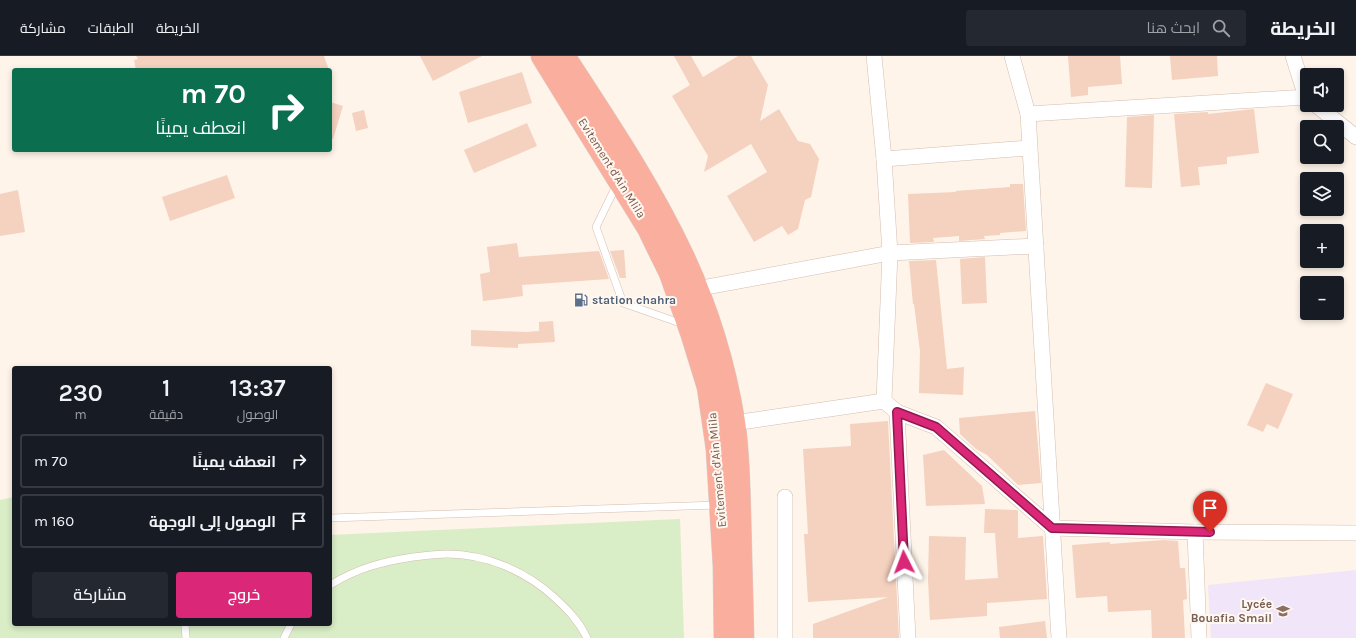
<!DOCTYPE html>
<html lang="ar">
<head>
<meta charset="utf-8">
<style>
	body { margin:0; font-family:Karla,Cairo,sans-serif; background:#242831; color:#f1f3f6; direction:rtl; height:100vh; display:flex; flex-direction:column; font-size:15px; white-space:nowrap }
	* { box-sizing:border-box; margin:0 }
	p { font-size:13px; color:#9ea1a6 }
	.icon { flex:none; width:22px; height:22px; fill:none; stroke:currentColor; stroke-width:2; stroke-linecap:round; stroke-linejoin:round }
	.map { position:relative; flex:1; overflow:hidden; direction:ltr }
	.sheet { position:absolute; left:12px; top:310px; width:320px; height:260px; display:flex; flex-direction:column; background:#171b24; border-radius:4px; box-shadow:0 2px 6px #0003; direction:rtl }
	.sheet>* { flex:none }
	.hud { position:absolute; left:12px; top:12px; width:320px; height:84px; border-radius:4px; box-shadow:0 2px 6px #0003; direction:rtl; background:#0b6e4f; color:#fff; overflow:hidden }
	.controls { position:absolute; left:1300px; top:12px; display:grid; gap:8px }
	.controls a { display:grid; place-items:center; width:44px; height:44px; border-radius:4px; background:#171b24; box-shadow:0 2px 6px #0003; font-size:20px }
	.pin { position:absolute; display:grid; place-items:center; width:34px; height:34px; color:#fff; margin:-41px -17px; border-radius:50% 50% 50% 0; rotate:-45deg; box-shadow:0 0 4px #0007 }
	.pin .icon { rotate:45deg }
	.me { position:absolute; width:44px; margin:-22px; rotate:357deg; stroke-linejoin:round; filter:drop-shadow(0 0 3px #0008) }
	.turn { display:flex; align-items:center; gap:14px; height:84px; padding:0 20px; font-size:18px }
	.turn .icon { width:52px; height:52px; stroke-width:2.5 }
	.turn b { display:block; font-size:28px; line-height:34px }
	.eta { display:flex; justify-content:space-evenly; align-items:center; height:68px; text-align:center }
	.eta b { font-size:24px; font-weight:600; line-height:28px }
	.action { display:flex; gap:8px; margin-top:auto; padding:8px 20px }
	.action a { flex:1; height:46px; border-radius:4px; background:#db2777; color:#fff; font-size:16px; font-weight:600; line-height:46px; text-align:center }
	.action a+a { background:#242831; color:#f1f3f6 }
	ul { padding:0; list-style:none }
	li { display:flex; align-items:center; gap:12px; height:54px; margin:0 8px 6px; padding:0 12px; border:2px solid #363941; border-radius:4px }
	li div { flex:1 }
	li b { display:block; font-size:15px }
	li em { font-style:normal }
	header { display:flex; align-items:center; gap:24px; box-sizing:border-box; height:56px; padding:0 20px; background:#171b24; border-bottom:1px solid #363941 }
	header strong { font-size:19px }
	nav { display:flex; gap:22px; margin-inline-start:auto; font-size:14px }
	.search { width:280px; height:36px; background:#242831; display:flex; align-items:center; gap:10px; box-sizing:border-box; padding:0 14px; border-radius:4px; color:#9ea1a6; font-size:15px }
	.map>svg:first-child { display:block }
	.education { fill:#f1e5fa }
	.green { fill:#d9edc6 }
	.building { fill:#f5d1bf }
	.lines { fill:none; stroke-linecap:round; stroke-linejoin:round }
	.lane-casing { stroke:#d4bdb0; stroke-width:8 }
	.street-casing { stroke:#d4bdb0; stroke-width:16 }
	.highway-casing { stroke:#dad0cc; stroke-width:23 }
	.lane { stroke:#fff; stroke-width:7 }
	.street { stroke:#fff; stroke-width:15 }
	.highway { stroke:#faaf9e; stroke-width:22 }
	.route-casing { stroke:#8e194d; stroke-width:10 }
	.route { stroke:#db2777; stroke-width:7 }
	.labels { text-anchor:middle; dominant-baseline:central; stroke-width:4; stroke-linejoin:round; paint-order:stroke }
	.street-label { font-size:12px; fill:#7b584a; stroke:#fff8f1 }
	.service-label { font-size:12px; font-weight:bold; fill:#4e5e75; stroke:#fff8f1; text-anchor:start }
	.education-label { font-size:12px; font-weight:bold; fill:#785e54; stroke:#fff8f1; text-anchor:end }
</style>
</head>
<body>
<header>
<strong>الخريطة</strong>
<div class="search"><svg class="icon" aria-label="search" viewBox="0 0 24 24"><circle cx="10" cy="10" r="6"/><path d="M15 15l6 6"/></svg>ابحث هنا</div>
<nav><a>الخريطة</a><a>الطبقات</a><a>مشاركة</a></nav>
</header>
<div class="map">
<svg width="1356" height="582" viewBox="0 0 1356 582">
	<rect width="100%" height="100%" fill="#fef4e9"/>
	<path class="education" d="M 1356,514 L 1356,582 L 1211,582 L 1208,529 Z"/>
	<path class="green" d="M 14,441 L 14,568 L 330,568 L 330,479 L 680,463 L 684,582 L 0,582 L 0,444 Z"/>
	<g class="building">
		<path d="M 136,0 L 324,0 L 329,14 L 136,14 L 134,4 L 138,3 Z"/>
		<path d="M 420,0 L 482,0 L 433,25 Z"/>
		<path d="M 674,0 L 691,0 L 703,21 L 738,0 L 751,0 L 768,29 L 760,65 L 779,53 L 798,85 L 810,88 L 819,103 L 811,141 L 805,144 L 798,173 L 788,179 L 782,170 L 754,186 L 727,140 L 767,116 L 751,88 L 704,116 L 708,100 L 672,40 L 690,29 Z"/>
		<path d="M 1068,0 L 1120,0 L 1122,28 L 1088,31 L 1088,39 L 1071,41 Z"/>
		<path d="M 1170,0 L 1217,0 L 1218,20 L 1172,24 Z"/>
		<path d="M 522,16 L 532,47 L 468,67 L 459,36 Z"/>
		<path d="M 330,46 L 343,50 L 333,83 L 330,83 Z"/>
		<path d="M 1254,53 L 1259,97 L 1227,101 L 1227,108 L 1198,111 L 1200,129 L 1181,131 L 1174,58 L 1208,56 L 1208,58 Z"/>
		<path d="M 364,54 L 368,72 L 356,75 L 352,57 Z"/>
		<path d="M 1154,59 L 1152,132 L 1125,131 L 1127,61 Z"/>
		<path d="M 527,67 L 537,90 L 474,117 L 464,94 Z"/>
		<path d="M 227,119 L 235,142 L 170,165 L 162,141 Z"/>
		<path d="M 1010,128 L 1023,128 L 1026,175 L 1000,177 L 1000,179 L 984,180 L 985,183 L 959,185 L 959,180 L 933,182 L 934,186 L 910,187 L 908,138 L 956,136 L 955,135 L 1010,131 Z"/>
		<path d="M 18,134 L 25,176 L 0,180 L 0,138 Z"/>
		<path d="M 517,187 L 519,201 L 599,195 L 609,223 L 522,229 L 523,240 L 483,245 L 480,218 L 490,216 L 487,191 Z"/>
		<path d="M 624,194 L 626,222 L 620,222 L 610,195 Z"/>
		<path d="M 985,201 L 987,247 L 962,248 L 960,203 Z"/>
		<path d="M 936,204 L 947,313 L 964,311 L 963,339 L 919,337 L 920,295 L 914,248 L 913,248 L 909,205 Z"/>
		<path d="M 553,265 L 555,286 L 518,288 L 518,292 L 471,290 L 471,274 L 526,276 L 539,275 L 539,266 Z"/>
		<path d="M 1266,327 L 1293,338 L 1278,373 L 1267,368 L 1263,376 L 1247,369 Z"/>
		<path d="M 1035,355 L 1041,427 L 1018,429 L 987,399 L 976,393 L 960,378 L 959,362 Z"/>
		<path d="M 888,365 L 899,582 L 813,582 L 813,568 L 888,541 L 808,546 L 804,478 L 808,478 L 803,393 L 851,390 L 850,368 Z"/>
		<path d="M 944,394 L 982,430 L 985,448 L 926,450 L 923,399 Z"/>
		<path d="M 985,453 L 1017,454 L 1018,455 L 1018,482 L 1043,480 L 1047,543 L 987,547 L 987,560 L 930,564 L 928,524 L 929,480 L 966,481 L 965,524 L 998,522 L 995,477 L 984,477 Z"/>
		<path d="M 1163,484 L 1178,485 L 1180,512 L 1185,512 L 1187,543 L 1183,544 L 1185,582 L 1152,582 L 1151,554 L 1108,556 L 1107,540 L 1076,542 L 1072,489 L 1110,486 L 1110,488 Z"/>
		<path d="M 1045,565 L 1047,582 L 1000,582 L 999,571 Z"/>
	</g>
	<g class="lines">
		<g class="lane-casing">
			<g id="lane">
				<path d="M 617,128 L 596,171 L 623,247 L 683,268"/>
				<path d="M 330,462 L 718,449"/>
				<path d="M 330,529 C 358,512 381,506 413,501 C 424,500 436,498 447,498 C 486,498 526,515 555,542 C 568,554 579,565 587,582"/>
				<path d="M 185,568 L 186,582"/>
				<path d="M 284,582 L 291,568"/>
			</g>
		</g>
		<g class="street-casing">
			<g id="street">
				<path d="M 874,0 L 884,103 L 890,197 L 884,345"/>
				<path d="M 1012,0 L 1028,58 L 1059,582"/>
				<path d="M 1316,49 L 1356,81"/>
				<path d="M 1028,58 L 1306,41 L 1293,0"/>
				<path d="M 884,103 L 1029,92"/>
				<path d="M 696,233 L 890,197 L 1036,190"/>
				<path d="M 897,356 L 908,582"/>
				<path d="M 734,367 L 884,345 L 897,356 L 936,371 L 1052,472 L 1195,476 L 1356,477"/>
				<path d="M 785,441 L 785,582"/>
				<path d="M 1195,476 L 1199,582"/>
			</g>
		</g>
		<g class="highway-casing">
			<g id="highway">
				<path d="M 542,0 L 648,172 L 670,217 L 692,279 L 708,331 L 717,393 L 724,510 L 725,582"/>
				<path d="M 564,0 C 607,66 651,131 684,202 C 708,254 725,310 734,366 C 739,398 739,431 740,463 C 741,503 742,542 743,582"/>
			</g>
		</g>
		<use href="#lane" class="lane"/>
		<use href="#street" class="street"/>
		<use href="#highway" class="highway"/>
	</g>
	<g class="lines">
		<g class="route-casing">
			<path id="route" d="M 904,506 L 897,356 L 936,371 L 1052,472 L 1210,476"/>
		</g>
		<use href="#route" class="route"/>
	</g>
	<defs>
		<g id="fuel-bare" transform="scale(1.08)"><path d="M-5.5-6h7V0h2V4h1.3V-2.5L3-4.5l.8-.8L6-3V5H2.5V1h-1V6h-7ZM-4.2-4.7v3.2H.2V-4.7Z" fill="#5c6f8a" stroke="#fff8f1" stroke-width="2.5" paint-order="stroke"/></g>
		<g id="school-bare" transform="scale(1.08)"><path d="M0-5L7-2L0 1L-7-2ZM-4 1L0 2.5L4 1V4Q0 6-4 4Z" fill="#8d6e63" stroke="#fff8f1" stroke-width="2.5" paint-order="stroke"/></g>
	</defs>
	<g fill-rule="evenodd">
		<use href="#fuel-bare" x="581" y="244"/>
		<use href="#school-bare" x="1283" y="555"/>
	</g>
	<g class="labels">
		<g class="street-label">
			<text transform="translate(612 112) rotate(58)">Evitement d'Ain Mlila</text>
			<text transform="translate(717 414) rotate(-95)">Evitement d'Ain Mlila</text>
		</g>
		<g class="service-label">
			<text x="592" y="244">station chahra</text>
		</g>
		<g class="education-label">
			<text x="1272" y="548">Lycée<tspan x="1272" dy="14">Bouafia Smail</tspan></text>
		</g>
	</g>
</svg>
<div class="controls">
<a><svg class="icon" aria-label="sound" viewBox="0 0 24 24"><path d="M4 9h4l5-4v14l-5-4H4zM17 9q2 3 0 6"/></svg></a>
<a><svg class="icon" aria-label="search" viewBox="0 0 24 24"><circle cx="10" cy="10" r="6"/><path d="M15 15l6 6"/></svg></a>
<a><svg class="icon" aria-label="layers" viewBox="0 0 24 24"><path d="M12 4l9 5-9 5-9-5zM3 14l9 5 9-5"/></svg></a>
<a>+</a>
<a>−</a>
</div>
<div class="pin" style="left:1210px;top:476px;background:#d93025"><svg class="icon" aria-label="arrive" viewBox="0 0 24 24"><path d="M6 21V4h12l-3 4 3 4H6"/></svg></div>
<svg class="me" style="left:904px;top:506px" viewBox="-20 -20 40 40"><path d="M0-17L14 15 0 8-14 15z" fill="#db2777" stroke="#fff" stroke-width="4"/></svg>
<div class="hud">
<div class="turn"><svg class="icon" aria-label="right" viewBox="0 0 24 24"><path d="M7 20v-9h11M14 6l5 5-5 5"/></svg><div><b>70 m</b>انعطف يمينًا</div></div>
</div>
<section class="sheet">
<div class="eta">
<div><b>13:37</b><p>الوصول</p></div>
<div><b>1</b><p>دقيقة</p></div>
<div><b>230</b><p>m</p></div>
</div>
<ul>
<li><svg class="icon" aria-label="right" viewBox="0 0 24 24"><path d="M7 20v-9h11M14 6l5 5-5 5"/></svg><div><b>انعطف يمينًا</b></div><em>70 m</em></li>
<li><svg class="icon" aria-label="arrive" viewBox="0 0 24 24"><path d="M6 21V4h12l-3 4 3 4H6"/></svg><div><b>الوصول إلى الوجهة</b></div><em>160 m</em></li>
</ul>
<div class="action"><a>خروج</a><a>مشاركة</a></div>
</section>
</div>
</body>
</html>
